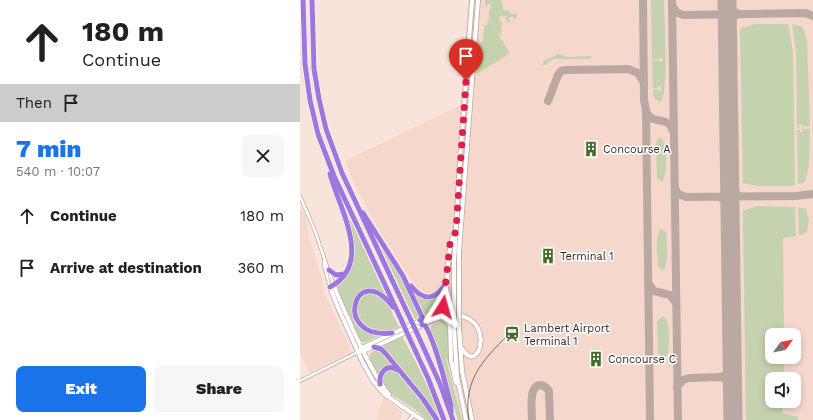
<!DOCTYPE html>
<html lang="en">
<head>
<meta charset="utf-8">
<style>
	body { margin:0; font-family:"Work Sans",sans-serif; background:#f6f6f6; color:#202124; height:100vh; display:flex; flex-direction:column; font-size:15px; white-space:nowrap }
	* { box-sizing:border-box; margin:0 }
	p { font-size:13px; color:#757577 }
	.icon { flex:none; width:22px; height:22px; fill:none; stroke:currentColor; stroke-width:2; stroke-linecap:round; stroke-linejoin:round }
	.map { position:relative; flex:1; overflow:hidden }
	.sheet { display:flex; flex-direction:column; background:#fff; width:300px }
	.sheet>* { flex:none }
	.top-card { background:#fff; color:#202124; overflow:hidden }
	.needle { width:26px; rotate:57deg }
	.tools { position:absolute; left:465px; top:328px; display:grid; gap:8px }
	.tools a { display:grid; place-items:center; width:36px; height:36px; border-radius:8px; background:#fff; box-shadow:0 2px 6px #0003; font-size:20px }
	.pin { position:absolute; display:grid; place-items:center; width:34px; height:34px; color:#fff; margin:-41px -17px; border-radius:50% 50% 50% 0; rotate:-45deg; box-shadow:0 0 4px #0007 }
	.pin .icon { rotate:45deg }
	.me { position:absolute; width:44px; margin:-22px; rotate:8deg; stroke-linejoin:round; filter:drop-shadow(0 0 3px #0008) }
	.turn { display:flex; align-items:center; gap:14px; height:84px; padding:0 16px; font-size:18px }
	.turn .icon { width:52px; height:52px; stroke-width:2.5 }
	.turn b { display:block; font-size:28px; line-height:34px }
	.then { display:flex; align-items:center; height:38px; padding:0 16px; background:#0003; gap:8px; font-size:15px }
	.round { display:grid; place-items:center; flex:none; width:42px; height:42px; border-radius:8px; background:#f6f6f6 }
	.headline { display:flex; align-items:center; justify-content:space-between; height:68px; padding:0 16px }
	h1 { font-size:24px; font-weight:800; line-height:30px; color:#1a73e8 }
	.action { display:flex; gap:8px; margin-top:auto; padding:8px 16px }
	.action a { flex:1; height:46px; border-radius:8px; background:#1a73e8; color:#fff; font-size:16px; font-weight:800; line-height:46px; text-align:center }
	.action a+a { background:#f6f6f6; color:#202124 }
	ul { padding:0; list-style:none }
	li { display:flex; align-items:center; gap:12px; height:52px; padding:0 16px }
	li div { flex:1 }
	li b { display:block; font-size:15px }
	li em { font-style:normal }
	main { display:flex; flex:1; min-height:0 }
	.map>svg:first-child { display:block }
	.built { fill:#f5d7cc; fill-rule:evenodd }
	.green { fill:#c4d2af }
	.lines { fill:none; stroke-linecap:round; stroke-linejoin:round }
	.taxiway { stroke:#baa9a2; stroke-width:8 }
	.runway { stroke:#baa9a2; stroke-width:19 }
	.street-casing { stroke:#bca79f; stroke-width:4 }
	.secondary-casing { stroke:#bca79f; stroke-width:5.5 }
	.highway-casing { stroke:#fff; stroke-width:6 }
	.street { stroke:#fff; stroke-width:2.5 }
	.secondary { stroke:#fff; stroke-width:4 }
	.highway { stroke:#9d77dd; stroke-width:5 }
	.tram { stroke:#7b6e69; stroke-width:1 }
	.secondary-bridge-casing { stroke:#bca79f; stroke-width:5.5; stroke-linecap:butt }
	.highway-bridge-casing { stroke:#fff; stroke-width:6; stroke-linecap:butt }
	.secondary-bridge { stroke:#fff; stroke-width:4 }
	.highway-bridge { stroke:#9d77dd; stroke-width:5 }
	.route { stroke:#e11d48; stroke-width:7; stroke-dasharray:0 12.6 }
	.labels { text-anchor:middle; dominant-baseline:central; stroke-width:3; stroke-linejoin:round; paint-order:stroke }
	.poi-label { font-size:11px; fill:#2e2623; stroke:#fff; text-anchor:start }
</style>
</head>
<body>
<main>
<section class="sheet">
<div class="top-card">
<div class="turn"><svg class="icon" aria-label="ahead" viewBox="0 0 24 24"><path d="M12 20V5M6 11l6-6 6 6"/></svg><div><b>180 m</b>Continue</div></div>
<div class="then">Then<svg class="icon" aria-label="arrive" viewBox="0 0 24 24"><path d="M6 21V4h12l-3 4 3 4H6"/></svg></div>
</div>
<div class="headline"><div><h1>7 min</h1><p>540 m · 10:07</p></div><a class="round"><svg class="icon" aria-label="close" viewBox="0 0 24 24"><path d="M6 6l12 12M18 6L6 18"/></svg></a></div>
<ul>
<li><svg class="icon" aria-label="ahead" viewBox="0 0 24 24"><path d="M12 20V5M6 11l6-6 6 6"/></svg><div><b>Continue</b></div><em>180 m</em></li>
<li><svg class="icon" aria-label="arrive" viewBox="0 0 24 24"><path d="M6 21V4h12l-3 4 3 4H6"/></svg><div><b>Arrive at destination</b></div><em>360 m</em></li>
</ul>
<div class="action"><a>Exit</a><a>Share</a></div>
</section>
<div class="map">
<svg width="513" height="420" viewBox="0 0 513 420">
	<rect width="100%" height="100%" fill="#f9e4db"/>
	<g class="built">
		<path d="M 168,0 L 513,0 L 513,420 L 162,420 L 146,357 L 127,312 L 113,283 L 73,220 L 55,185 L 45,161 L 161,105 ZM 472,335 L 494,335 L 494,357 L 472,357 ZM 472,379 L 494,379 L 494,401 L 472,401 Z"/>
		<path d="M 0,206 L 6,217 L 8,233 L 22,280 L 24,292 L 52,352 L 10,373 L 0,354 Z"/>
		<path d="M 84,398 L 102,412 L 101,419 L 99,420 L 77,420 L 80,405 Z"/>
	</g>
	<g class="green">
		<path d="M 185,0 L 201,0 L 204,11 L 209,10 L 210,13 L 213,14 L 217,13 L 217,17 L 214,19 L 212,16 L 208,18 L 210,21 L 207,23 L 206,16 L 199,17 L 200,22 L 202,22 L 201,36 C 195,29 184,16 191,7 L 190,3 L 185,7 Z"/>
		<path d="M 351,0 L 364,0 C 364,17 369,92 361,102 C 353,100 353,96 353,89 L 358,89 L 358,91 L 361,90 L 361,86 L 358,86 L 358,88 L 353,88 L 352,60 L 359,60 L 360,62 L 363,61 L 362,57 L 360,57 L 360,59 L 352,59 Z"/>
		<path d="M 188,18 L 210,53 L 177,74 L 176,70 L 178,44 L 183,41 L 184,26 L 187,25 Z"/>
		<path d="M 455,24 L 488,24 L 493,52 L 495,185 L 491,186 L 456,186 L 443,183 L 440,31 L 441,28 Z"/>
		<path d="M 492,24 L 503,27 L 507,41 L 510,126 L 502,127 L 502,124 L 499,124 L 499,128 L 497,128 L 496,52 Z"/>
		<path d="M 258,54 L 269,57 L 291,56 L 291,59 L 253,59 L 245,65 L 242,65 L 244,61 Z"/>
		<path d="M 502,129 L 510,129 L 509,166 L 505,182 L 498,184 L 497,130 L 500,130 L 500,132 L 502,132 Z"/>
		<path d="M 361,137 C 368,143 367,172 363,180 L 362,181 L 358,180 L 357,176 L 356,144 L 357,139 Z"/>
		<path d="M 41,200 L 86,296 C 82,294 79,291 74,290 C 60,287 50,301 53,314 L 74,334 L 80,335 L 66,342 L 63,342 L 59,338 L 45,308 L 37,288 L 37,286 C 66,259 51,232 41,200 Z"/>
		<path d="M 457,206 L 495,207 L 496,236 L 483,238 L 484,335 L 472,335 L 472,357 L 484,357 L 484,379 L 472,379 L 472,401 L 484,401 L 482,413 L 498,417 L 498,420 L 446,420 L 443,216 L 443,211 Z"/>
		<path d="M 498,207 L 506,209 L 509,220 L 507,232 L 499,236 Z"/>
		<path d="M 71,226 L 100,273 L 119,314 L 119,317 L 115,319 L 110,309 Z"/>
		<path d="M 360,229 L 362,229 L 366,232 C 367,243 369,259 364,269 L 362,270 L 358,266 C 357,257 355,236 360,229 Z"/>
		<path d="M 114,292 L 120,296 L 138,297 L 142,294 L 140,307 L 134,311 L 124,314 Z"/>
		<path d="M 69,293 L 79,295 L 89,306 L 99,327 C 80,336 67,331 56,314 L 59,299 Z"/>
		<path d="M 361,317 L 365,317 C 371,326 369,343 368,354 L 366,356 C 362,357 360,356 358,353 L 357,322 Z"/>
		<path d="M 142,321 L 146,322 L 148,324 L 150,368 L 147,359 L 146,359 L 162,420 L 158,420 L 130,330 L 131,326 Z"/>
		<path d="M 102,337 C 117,363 131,391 140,420 L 81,347 Z"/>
		<path d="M 75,350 L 82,352 L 93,365 L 83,368 L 78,376 L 70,359 L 70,354 Z"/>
		<path d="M 90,369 L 98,372 L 135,420 L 127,420 L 114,409 L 91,394 L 92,393 L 90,393 L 82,383 L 84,372 Z"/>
	</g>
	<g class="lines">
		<g class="taxiway">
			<path d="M 343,0 L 344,100 L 346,110 L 350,420"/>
			<path d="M 372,0 L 378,420"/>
			<path d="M 427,0 L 430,9 L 438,14"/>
			<path d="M 372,5 L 376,12 L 383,15 L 506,13 L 513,16"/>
			<path d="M 427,26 L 431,18 L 438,14"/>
			<path d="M 248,101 L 258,75 L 261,71 L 265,70 L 328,69 L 338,73 L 344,83"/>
			<path d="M 346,111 C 353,127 368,114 373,131"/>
			<path d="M 429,183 L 433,192 L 440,196"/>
			<path d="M 375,188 L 378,194 L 386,197 L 496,196 L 513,194"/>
			<path d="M 419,197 L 426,200 L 430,210"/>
			<path d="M 349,284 L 354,291 L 370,295 L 376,303"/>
			<path d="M 421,377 L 428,374 L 432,366"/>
			<path d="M 377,387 L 383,380 L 389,378 L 421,377 L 428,381 L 432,389"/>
			<path d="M 232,420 C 232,411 228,385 241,385 C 245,386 247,388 249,391 L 250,420"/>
		</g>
		<path class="runway" d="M 427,0 L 433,420"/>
		<g class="street-casing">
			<g id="street">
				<path d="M 0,196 L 15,231 L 33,284"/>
				<path d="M 24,259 L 24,265 L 30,287"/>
				<path d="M 0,381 L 58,352"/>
				<path d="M 109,420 L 114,415"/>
			</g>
		</g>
		<g class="secondary-casing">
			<g id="secondary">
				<path d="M 34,285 C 39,301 47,315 53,330 C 64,353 74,375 89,395"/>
				<path d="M 30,287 L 36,303 L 63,363 L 73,381 L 84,394 L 122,420"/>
				<path d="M 154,303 L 154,263 L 160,160 L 172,0"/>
				<path d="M 159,303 L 159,252 L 178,0"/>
				<path d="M 142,318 L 148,321 L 150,326 L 151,360 L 156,383"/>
				<path d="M 154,327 L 157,377 L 166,420"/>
				<path d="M 159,327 L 162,371 L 172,420"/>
				<path d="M 58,352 L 74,347 L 133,320 C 203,295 181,388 160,345"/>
				<path d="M 58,352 L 62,348 L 72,343 L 137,313 L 142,310 C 151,285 144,258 154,234"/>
			</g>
		</g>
		<g class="highway-casing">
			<g id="highway">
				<path d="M 3,0 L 5,64 L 10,100 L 18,134 L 34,176 L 100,317"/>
				<path d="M 12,0 L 14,69 L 19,99 L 26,129 L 42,173 L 108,314"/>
				<path d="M 63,213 L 103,276 L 123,319 L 122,325"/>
				<path d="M 29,270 L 36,275 L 44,274"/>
				<path d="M 111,286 C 124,302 136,300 146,283"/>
				<path d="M 30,287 C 74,264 39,208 30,174"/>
				<path d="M 120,320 C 132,326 147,390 151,405 L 151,413"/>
				<path d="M 116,331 L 140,384 L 153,420"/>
				<path d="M 92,333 C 30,340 56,257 93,307"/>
				<path d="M 108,335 L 128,378 L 144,420"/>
				<path d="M 74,347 L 81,349 L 86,354 L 123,399 L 137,420"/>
				<path d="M 80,384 C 79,373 86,363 98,370"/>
			</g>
		</g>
		<use href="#street" class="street"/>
		<use href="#secondary" class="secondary"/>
		<use href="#highway" class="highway"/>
		<path class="tram" d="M 169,420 C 162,378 186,357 213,330"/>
		<g class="secondary-bridge-casing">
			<g id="secondary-bridge">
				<path d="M 154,303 L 154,327"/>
				<path d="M 159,303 L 159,327"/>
			</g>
		</g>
		<g class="highway-bridge-casing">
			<g id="highway-bridge">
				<path d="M 108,314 L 116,331"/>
				<path d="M 100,317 L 108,335"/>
			</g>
		</g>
		<use href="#secondary-bridge" class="secondary-bridge"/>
		<use href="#highway-bridge" class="highway-bridge"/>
	</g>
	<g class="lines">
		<path class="route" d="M 143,307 L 150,244 L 156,231 L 166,80"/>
	</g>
	<defs>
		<g id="building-bare" transform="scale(1.2)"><path d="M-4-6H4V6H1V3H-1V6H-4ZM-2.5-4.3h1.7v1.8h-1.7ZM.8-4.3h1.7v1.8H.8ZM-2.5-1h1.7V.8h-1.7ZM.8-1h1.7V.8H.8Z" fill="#436c27" stroke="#fff" stroke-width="2.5" paint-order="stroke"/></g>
		<g id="station-bare" transform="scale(1.2)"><path d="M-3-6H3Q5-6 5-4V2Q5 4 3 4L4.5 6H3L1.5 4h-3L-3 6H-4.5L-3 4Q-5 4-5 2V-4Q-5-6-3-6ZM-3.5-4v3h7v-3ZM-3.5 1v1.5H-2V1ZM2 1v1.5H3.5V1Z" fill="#436c27" stroke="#fff" stroke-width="2.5" paint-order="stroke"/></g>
	</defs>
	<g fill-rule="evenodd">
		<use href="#building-bare" x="291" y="149"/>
		<use href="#building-bare" x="248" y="256"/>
		<use href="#station-bare" x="212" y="334"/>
		<use href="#building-bare" x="296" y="359"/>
	</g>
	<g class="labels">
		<g class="poi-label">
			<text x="303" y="149">Concourse A</text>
			<text x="260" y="256">Terminal 1</text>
			<text x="224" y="328">Lambert Airport<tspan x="224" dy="13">Terminal 1</tspan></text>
			<text x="308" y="359">Concourse C</text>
		</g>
	</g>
</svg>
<div class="tools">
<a><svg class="needle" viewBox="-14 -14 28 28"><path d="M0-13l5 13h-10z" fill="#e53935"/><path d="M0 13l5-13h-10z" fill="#757577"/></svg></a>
<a><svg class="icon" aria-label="sound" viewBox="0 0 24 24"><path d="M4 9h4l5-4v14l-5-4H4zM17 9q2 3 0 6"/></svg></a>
</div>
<div class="pin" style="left:166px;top:80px;background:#d93025"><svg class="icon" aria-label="arrive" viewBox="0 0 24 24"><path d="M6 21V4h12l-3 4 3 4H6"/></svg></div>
<svg class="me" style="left:143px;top:307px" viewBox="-20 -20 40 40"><path d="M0-17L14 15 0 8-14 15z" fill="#e11d48" stroke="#fff" stroke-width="4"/></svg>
</div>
</main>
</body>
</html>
